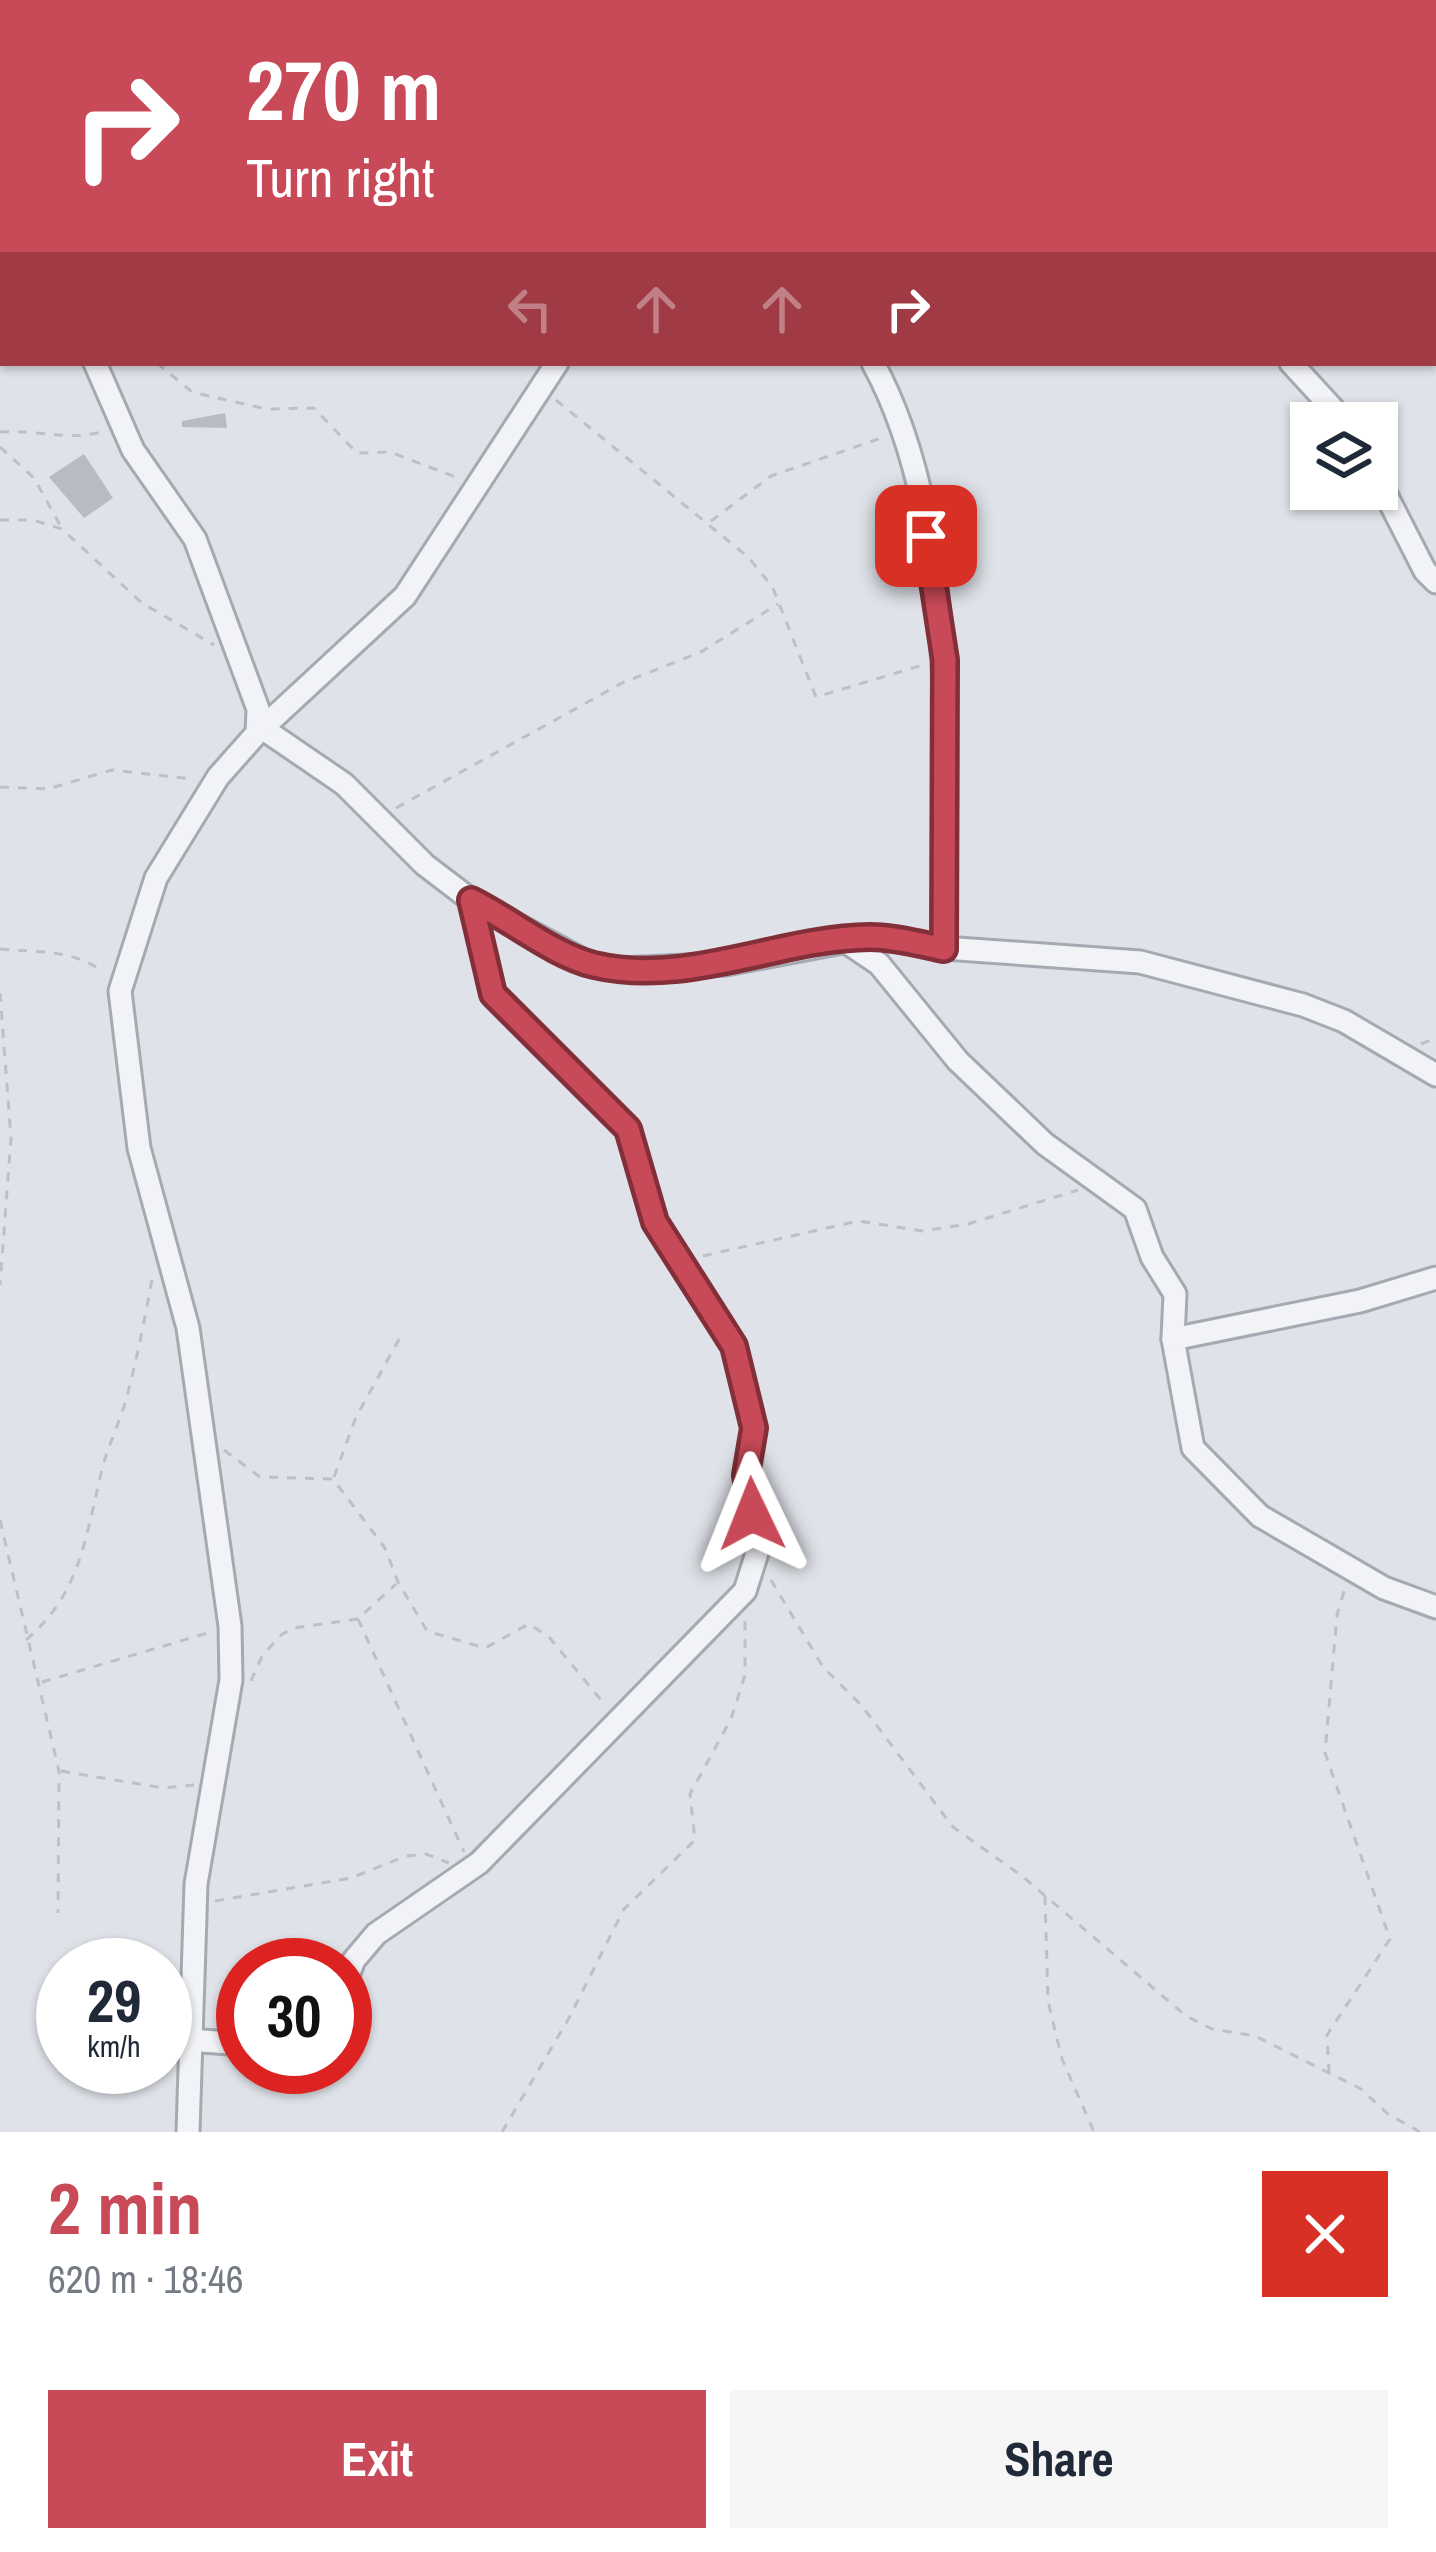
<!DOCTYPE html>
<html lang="en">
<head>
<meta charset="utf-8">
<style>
	body { margin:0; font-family:"Archivo Narrow",sans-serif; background:#f6f6f7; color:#1f2937; height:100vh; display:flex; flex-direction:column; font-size:45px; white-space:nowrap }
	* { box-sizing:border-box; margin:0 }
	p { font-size:39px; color:#747a83 }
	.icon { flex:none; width:66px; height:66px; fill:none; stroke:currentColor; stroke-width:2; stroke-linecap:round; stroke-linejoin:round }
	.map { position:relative; height:2132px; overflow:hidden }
	.panel { display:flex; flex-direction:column; background:#fff; flex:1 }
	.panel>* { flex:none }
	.hud { position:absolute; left:0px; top:0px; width:1437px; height:366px; box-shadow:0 3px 9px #0004; background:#c84957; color:#fff; overflow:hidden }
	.tools { position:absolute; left:1290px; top:402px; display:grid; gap:24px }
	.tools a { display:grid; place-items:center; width:108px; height:108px; border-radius:0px; background:#fff; box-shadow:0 3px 9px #0004; font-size:60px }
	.speed { position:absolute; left:36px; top:1938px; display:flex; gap:24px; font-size:60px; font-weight:700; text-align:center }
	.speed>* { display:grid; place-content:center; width:156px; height:156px; border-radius:50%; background:#fff; box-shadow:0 3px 9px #0004; line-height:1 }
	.speed small { font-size:30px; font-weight:400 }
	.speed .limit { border:18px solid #d22; background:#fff; color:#111 }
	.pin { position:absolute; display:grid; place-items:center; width:102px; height:102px; color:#fff; margin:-51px; border-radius:24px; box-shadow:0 6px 18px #0006 }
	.me { position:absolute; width:132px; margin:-66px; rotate:358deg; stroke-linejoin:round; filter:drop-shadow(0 0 9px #0008) }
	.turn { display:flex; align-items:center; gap:42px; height:252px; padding:0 48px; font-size:54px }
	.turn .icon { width:156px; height:156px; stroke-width:2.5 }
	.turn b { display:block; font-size:84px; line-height:102px }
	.lanes { display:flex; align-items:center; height:114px; padding:0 48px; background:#0003; justify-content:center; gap:60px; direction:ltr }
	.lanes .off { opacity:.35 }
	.round { display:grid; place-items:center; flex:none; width:126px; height:126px; border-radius:0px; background:#f6f6f7 }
	.summary { display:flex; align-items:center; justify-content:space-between; height:204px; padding:0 48px }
	h1 { font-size:72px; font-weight:700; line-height:90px; color:#c84957 }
	.cta { display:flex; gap:24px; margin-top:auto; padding:24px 48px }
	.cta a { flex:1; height:138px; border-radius:0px; background:#c84957; color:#fff; font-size:48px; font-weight:700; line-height:138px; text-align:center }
	.cta a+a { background:#f6f6f7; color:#1f2937 }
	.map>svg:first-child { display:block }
	.building { fill:#b7bbc4 }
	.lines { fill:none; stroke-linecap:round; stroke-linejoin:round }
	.minor-casing { stroke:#a5a9b2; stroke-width:27 }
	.path { stroke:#bec0c6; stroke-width:3; stroke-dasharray:9 9; stroke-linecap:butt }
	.minor { stroke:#f2f3f6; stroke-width:21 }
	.route-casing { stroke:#822f39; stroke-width:30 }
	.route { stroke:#c84957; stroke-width:21 }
</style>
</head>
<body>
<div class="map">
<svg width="1436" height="2132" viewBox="0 0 1436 2132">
	<rect width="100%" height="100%" fill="#dfe2e8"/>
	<g class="building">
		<path d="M 225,413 L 227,428 L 182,427 L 182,421 Z"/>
		<path d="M 84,454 L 113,498 L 84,518 L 49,477 Z"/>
	</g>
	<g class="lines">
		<g class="minor-casing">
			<g id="minor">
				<path d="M 566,0 L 568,3"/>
				<path d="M 80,3 L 80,0"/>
				<path d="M 1006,3 L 1013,0"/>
				<path d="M 0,209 L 3,212"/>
				<path d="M 95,363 L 133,450 L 195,539 L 258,709 L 257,733 L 218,777 L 156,878 L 120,991 L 139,1148 L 188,1328 L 230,1626 L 231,1680 L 196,1884 L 188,2132"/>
				<path d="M 873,363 C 961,524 945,769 944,948"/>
				<path d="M 1291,363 L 1346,423"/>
				<path d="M 1377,477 L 1425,571 L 1436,582"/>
				<path d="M 265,730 L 344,784 L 425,865 L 471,900 L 590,964 L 620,969 L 726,964 L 869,937 L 944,948 L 1140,962 L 1303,1005 L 1344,1021 L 1436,1075"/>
				<path d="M 257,733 L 405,596 L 557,363"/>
				<path d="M 845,941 L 879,964 L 958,1061 L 1045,1144 L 1135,1209 L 1152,1257 L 1175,1294 L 1173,1339 L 1193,1448 L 1260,1516 L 1384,1588 L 1436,1607"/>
				<path d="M 1173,1339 L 1360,1301 L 1436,1278"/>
				<path d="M 345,1983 L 354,1960 L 376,1934 L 479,1863 L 745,1591 L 757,1553 L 746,1476 L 753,1428 L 734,1346 L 655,1222 L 628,1129 L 492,995 L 471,900"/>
				<path d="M 188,2040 L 243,2044"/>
			</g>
		</g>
		<g class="path">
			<path d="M 722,0 L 728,3"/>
			<path d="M 1170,0 L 1170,3"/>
			<path d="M 0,84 L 3,88"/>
			<path d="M 1434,171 L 1436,170"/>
			<path d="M 0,279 L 3,279"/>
			<path d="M 157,363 L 192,392 L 266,409 L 314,408 L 357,453 L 390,452 L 458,478"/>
			<path d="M 556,400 L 748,557 L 772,586 L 816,697 L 923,665"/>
			<path d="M 0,432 C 39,429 66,442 105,431"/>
			<path d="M 0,447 L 34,478 L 60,525"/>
			<path d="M 0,520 L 33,520 L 62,529 L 142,603 L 214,645"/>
			<path d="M 711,521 L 771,476 L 884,437"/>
			<path d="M 0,787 L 48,789 L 112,770 L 192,779"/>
			<path d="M 396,808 L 622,683 L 701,652 L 778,604"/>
			<path d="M 0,949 C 39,953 69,948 104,972"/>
			<path d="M 0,993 L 11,1138 L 0,1285"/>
			<path d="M 1421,1044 L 1436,1038"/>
			<path d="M 703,1256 L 858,1221 L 923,1231 L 968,1224 L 1078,1190"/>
			<path d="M 224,1450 L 260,1477 L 333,1479 L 385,1548 L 398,1582 L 427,1631 L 485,1648 L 529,1624 L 549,1637 L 606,1706"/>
			<path d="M 334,1477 L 356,1417 L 402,1334"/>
			<path d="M 0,1520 L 59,1771 L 58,1913"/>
			<path d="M 771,1580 L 823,1667 L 862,1706 L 953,1827 L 1022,1876 L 1186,2016 L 1212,2029 L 1255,2036 L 1361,2089 L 1388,2114 L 1420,2132"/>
			<path d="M 358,1619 L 464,1852"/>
			<path d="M 26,1640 C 80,1594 85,1539 101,1474 C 106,1450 118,1427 125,1403 C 137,1361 145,1317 153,1274"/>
			<path d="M 251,1681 L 262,1656 L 281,1635 L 293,1628 L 358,1619 L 396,1584"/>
			<path d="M 42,1682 L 211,1632"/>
			<path d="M 61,1771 L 163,1788 L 194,1785"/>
			<path d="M 1045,1896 L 1048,2001 L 1062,2059 L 1094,2132"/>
			<path d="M 215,1901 L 351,1878 L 406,1856 L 426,1854 L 449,1863"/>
			<path d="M 1329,2073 L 1327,2035 L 1390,1939 L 1325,1753 L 1337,1615 L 1345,1588"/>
			<path d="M 502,2132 L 569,2018 L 624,1909 L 695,1840 L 690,1794 L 731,1719 L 745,1675 L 745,1621"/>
		</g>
		<use href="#minor" class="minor"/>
	</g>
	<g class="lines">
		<g class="route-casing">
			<path id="route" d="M 752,1514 L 746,1475 L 754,1428 L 734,1346 L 655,1222 L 628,1129 L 493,994 L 471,900 C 510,919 553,955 594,965 C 688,987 778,938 870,937 C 895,937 920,944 944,949 L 945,660 L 926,536"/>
		</g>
		<use href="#route" class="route"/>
	</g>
</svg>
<div class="tools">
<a><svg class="icon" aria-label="layers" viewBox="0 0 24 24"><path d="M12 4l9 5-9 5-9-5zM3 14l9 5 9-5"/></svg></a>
</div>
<div class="speed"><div>29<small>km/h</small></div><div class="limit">30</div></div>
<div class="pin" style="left:926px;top:536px;background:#d93025"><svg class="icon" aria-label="arrive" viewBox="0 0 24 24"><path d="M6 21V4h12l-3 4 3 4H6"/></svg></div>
<svg class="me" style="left:752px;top:1514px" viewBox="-20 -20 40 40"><path d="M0-17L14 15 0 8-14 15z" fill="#c84957" stroke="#fff" stroke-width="4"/></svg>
<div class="hud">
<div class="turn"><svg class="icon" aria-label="right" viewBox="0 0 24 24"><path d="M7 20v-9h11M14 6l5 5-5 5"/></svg><div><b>270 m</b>Turn right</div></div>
<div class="lanes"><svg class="icon off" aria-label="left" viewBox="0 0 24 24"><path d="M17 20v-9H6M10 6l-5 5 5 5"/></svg><svg class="icon off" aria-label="ahead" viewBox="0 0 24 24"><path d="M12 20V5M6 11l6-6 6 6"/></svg><svg class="icon off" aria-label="ahead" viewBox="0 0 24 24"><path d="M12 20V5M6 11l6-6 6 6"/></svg><svg class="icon" aria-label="right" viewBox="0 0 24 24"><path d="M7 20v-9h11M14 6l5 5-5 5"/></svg></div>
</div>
</div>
<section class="panel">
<div class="summary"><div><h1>2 min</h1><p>620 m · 18:46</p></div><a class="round" style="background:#d93025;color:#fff"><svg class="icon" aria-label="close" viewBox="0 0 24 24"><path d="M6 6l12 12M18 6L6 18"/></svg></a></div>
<div class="cta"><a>Exit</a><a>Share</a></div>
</section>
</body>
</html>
